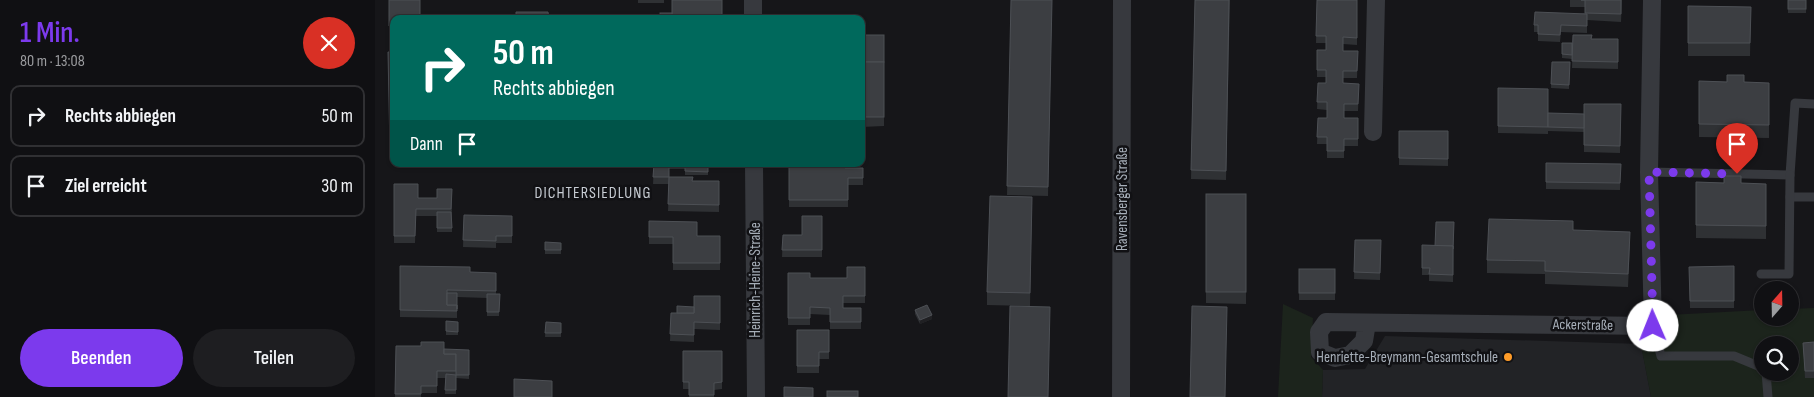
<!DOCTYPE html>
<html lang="de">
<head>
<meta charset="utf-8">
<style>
	body { margin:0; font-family:"Sofia Sans Condensed",sans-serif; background:#1e1e21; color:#f1f3f6; height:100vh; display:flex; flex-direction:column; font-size:19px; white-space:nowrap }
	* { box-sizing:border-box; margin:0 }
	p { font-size:16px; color:#9c9da0 }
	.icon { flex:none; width:28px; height:28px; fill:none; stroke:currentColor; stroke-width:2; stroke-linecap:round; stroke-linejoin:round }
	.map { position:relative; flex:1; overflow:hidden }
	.drawer { display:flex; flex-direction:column; background:#101013; width:375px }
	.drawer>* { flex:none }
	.guide { position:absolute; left:15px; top:15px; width:475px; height:152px; border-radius:10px; box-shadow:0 1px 4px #0004,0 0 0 1px #303033; background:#00695c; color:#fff; overflow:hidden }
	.needle { width:32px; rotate:20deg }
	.controls { position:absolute; left:1379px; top:281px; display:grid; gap:10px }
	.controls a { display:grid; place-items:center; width:45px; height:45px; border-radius:50%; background:#101013; box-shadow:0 1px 4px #0004,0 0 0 1px #303033; font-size:25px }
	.pin { position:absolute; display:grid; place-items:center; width:42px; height:42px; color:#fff; margin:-51px -21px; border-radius:50% 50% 50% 0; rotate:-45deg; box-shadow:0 0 5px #0007 }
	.pin .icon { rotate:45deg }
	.me { position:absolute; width:55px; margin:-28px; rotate:359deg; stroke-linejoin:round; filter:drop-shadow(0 0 4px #0008) }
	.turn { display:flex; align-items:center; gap:18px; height:105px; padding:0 20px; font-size:22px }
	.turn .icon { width:65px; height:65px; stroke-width:2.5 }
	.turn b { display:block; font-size:35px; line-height:42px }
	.then { display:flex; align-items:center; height:48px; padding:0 20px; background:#0003; gap:10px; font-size:19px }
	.round { display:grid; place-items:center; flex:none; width:52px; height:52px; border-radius:26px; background:#1e1e21 }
	.summary { display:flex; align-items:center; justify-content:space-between; height:85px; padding:0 20px }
	h1 { font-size:30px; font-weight:600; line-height:38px; color:#7c3aed }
	.primary-button { display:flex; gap:10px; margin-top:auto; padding:10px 20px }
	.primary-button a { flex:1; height:58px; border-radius:30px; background:#7c3aed; color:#fff; font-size:20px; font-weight:600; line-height:58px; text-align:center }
	.primary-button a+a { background:#1e1e21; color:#f1f3f6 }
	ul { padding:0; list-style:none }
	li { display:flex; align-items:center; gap:15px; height:62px; margin:0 10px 8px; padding:0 10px; border:2px solid #303033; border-radius:10px }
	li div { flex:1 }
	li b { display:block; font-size:19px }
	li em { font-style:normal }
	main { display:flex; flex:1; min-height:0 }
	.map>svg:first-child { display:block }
	.built { fill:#222326 }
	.green { fill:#1c241c; fill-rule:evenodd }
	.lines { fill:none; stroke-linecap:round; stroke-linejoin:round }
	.service { stroke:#37393e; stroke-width:9 }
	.minor { stroke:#37393e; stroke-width:18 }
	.wall { fill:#2f3134 }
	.shaded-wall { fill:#202023 }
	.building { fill:#3c3e42; stroke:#4d5055 }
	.route { stroke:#7c3aed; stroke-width:9; stroke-dasharray:0 16.2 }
	.poi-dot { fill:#ff9c28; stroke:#111114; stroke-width:2 }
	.labels { text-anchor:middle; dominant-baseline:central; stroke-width:5; stroke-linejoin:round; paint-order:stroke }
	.street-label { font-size:15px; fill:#a7afb9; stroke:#111114 }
	.poi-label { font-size:15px; fill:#a7afb9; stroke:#111114; text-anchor:end }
	.neighbourhood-label { font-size:16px; letter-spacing:1px; fill:#c9ced5; stroke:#111114 }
</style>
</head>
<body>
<main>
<section class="drawer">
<div class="summary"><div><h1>1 Min.</h1><p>80 m · 13:08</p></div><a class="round" style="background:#d93025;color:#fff"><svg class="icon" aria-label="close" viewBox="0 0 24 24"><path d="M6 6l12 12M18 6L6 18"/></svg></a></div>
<ul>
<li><svg class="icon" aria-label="right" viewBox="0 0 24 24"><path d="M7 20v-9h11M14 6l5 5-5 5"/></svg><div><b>Rechts abbiegen</b></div><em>50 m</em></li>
<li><svg class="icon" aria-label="arrive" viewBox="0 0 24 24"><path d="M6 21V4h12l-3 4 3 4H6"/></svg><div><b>Ziel erreicht</b></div><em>30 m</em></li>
</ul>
<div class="primary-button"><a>Beenden</a><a>Teilen</a></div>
</section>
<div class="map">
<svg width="1439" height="397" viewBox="0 0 1439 397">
	<rect width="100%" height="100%" fill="#161619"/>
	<path class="built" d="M 1010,336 L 1266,344 L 1276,397 L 947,397 L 948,370 L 990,369 Z"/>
	<g class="green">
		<path d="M 908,304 L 938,318 L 936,357 L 948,370 L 947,397 L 903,397 Z"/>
		<path d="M 1439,308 L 1439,397 L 1276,397 L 1266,345 L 1293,315 L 1387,310 L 1388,318 L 1415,318 L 1415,309 ZM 1388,345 L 1415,345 L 1415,372 L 1388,372 Z"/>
	</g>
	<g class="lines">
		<g class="service">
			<path d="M 1274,172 L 1415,175 L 1420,103 L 1439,104"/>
			<path d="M 1415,197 L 1439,197"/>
			<path d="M 1386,274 L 1414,274 L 1415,175"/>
			<path d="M 1278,326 L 1286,356 L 1359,356 L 1388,368"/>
			<path d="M 1391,372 L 1393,397"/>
		</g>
		<g class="minor">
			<path d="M 378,0 L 378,19"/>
			<path d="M 998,132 L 1001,0"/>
			<path d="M 379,164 L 381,397"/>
			<path d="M 992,323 L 989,341 L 975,355 L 960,358 L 945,352 L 944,332 L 951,322 L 1278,326 L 1274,172 L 1277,0"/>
			<path d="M 746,397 L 747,0"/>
		</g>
	</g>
	<g class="wall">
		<path d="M 14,0 L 19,19 L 19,33 L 14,33 Z"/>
		<rect x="263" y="0" width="26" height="3"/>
		<path d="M 636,0 L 677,0 L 673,196 L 632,195 Z"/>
		<path d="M 820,0 L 855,0 L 851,180 L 816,179 Z"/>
		<path d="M 942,0 L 982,0 L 982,45 L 968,44 L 968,51 L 983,51 L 982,78 L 968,78 L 968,83 L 984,84 L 983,111 L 969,111 L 969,118 L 983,118 L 983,146 L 969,146 L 969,158 L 952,158 L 952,144 L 942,144 L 943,118 L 952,118 L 952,110 L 942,109 L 943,83 L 951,83 L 951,77 L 942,77 L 942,50 L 951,50 L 951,43 L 941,43 Z"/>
		<path d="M 1195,0 L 1247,0 L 1246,22 L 1212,20 L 1212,33 L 1186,32 L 1185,42 L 1163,41 L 1163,32 L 1159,32 L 1159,25 L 1210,13 L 1210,7 L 1195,7 Z"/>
		<rect x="1413" y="0" width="18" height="13"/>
		<path d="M 1313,6 L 1376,7 L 1375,56 L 1313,56 Z"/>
		<path d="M 486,35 L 509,35 L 509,126 L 486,127 Z"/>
		<path d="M 1198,35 L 1217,39 L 1243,39 L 1243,69 L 1197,68 Z"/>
		<path d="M 1187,43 L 1197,43 L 1197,59 L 1187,58 Z"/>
		<path d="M 13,52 L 19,52 L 19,158 L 15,158 Z"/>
		<path d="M 1177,62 L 1195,62 L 1194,89 L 1176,88 Z"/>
		<path d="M 1324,81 L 1394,83 L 1394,138 L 1324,137 Z"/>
		<path d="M 1123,88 L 1173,113 L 1209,114 L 1246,104 L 1245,153 L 1209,152 L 1209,132 L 1173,131 L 1173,129 L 1173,134 L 1123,133 Z"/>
		<path d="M 1024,131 L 1073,131 L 1073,166 L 1024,165 Z"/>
		<path d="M 279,164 L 310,164 L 310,169 L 294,169 L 294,177 L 317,181 L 344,181 L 344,212 L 293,211 L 294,184 L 278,184 Z"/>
		<rect x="310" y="164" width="23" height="11"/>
		<path d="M 414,164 L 470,168 L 488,168 L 488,185 L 473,185 L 473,207 L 414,207 Z"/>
		<path d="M 1246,164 L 1245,190 L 1171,189 L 1171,182 Z"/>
		<path d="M 1321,182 L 1391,184 L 1391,239 L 1321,238 Z"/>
		<path d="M 19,184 L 43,198 L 62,198 L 77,189 L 77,232 L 62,232 L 62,216 L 41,216 L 40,243 L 19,243 Z"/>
		<path d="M 831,194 L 871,194 L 871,304 L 831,303 Z"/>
		<path d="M 657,197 L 655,306 L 612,305 L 612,292 Z"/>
		<path d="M 89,215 L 137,216 L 137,243 L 121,243 L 121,248 L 88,247 Z"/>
		<path d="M 447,216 L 447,257 L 407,257 L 408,235 L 427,235 Z"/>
		<path d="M 274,221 L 322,236 L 345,236 L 345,270 L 298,270 L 298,244 L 274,244 Z"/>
		<path d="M 1079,222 L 1078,282 L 1054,281 L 1054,275 L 1047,275 L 1047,245 L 1060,246 Z"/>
		<path d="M 1198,230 L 1255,245 L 1253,287 L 1170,284 L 1170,274 L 1112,273 L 1112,260 Z"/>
		<path d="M 980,240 L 1006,240 L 1005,280 L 979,279 Z"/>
		<path d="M 170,242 L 186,243 L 186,254 L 170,254 Z"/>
		<path d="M 25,266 L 95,272 L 121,273 L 121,294 L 125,294 L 124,316 L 112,316 L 112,298 L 82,297 L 82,318 L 25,317 Z"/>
		<path d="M 1359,266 L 1359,308 L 1315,308 L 1314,267 Z"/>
		<path d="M 490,267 L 490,303 L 468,303 L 468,308 L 486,308 L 486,329 L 455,329 L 455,315 L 435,314 L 435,325 L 413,325 L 413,273 L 435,278 L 472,278 Z"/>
		<rect x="924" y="269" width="36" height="31"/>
		<path d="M 345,296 L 345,330 L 319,329 L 319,342 L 295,341 L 296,313 L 302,313 Z"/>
		<path d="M 540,310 L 557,319 L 545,324 L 540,314 Z"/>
		<path d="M 71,321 L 83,322 L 83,335 L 71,335 Z"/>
		<path d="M 171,322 L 186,323 L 186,337 L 170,337 Z"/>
		<path d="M 422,330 L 454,330 L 454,359 L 444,359 L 444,373 L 422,373 Z"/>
		<path d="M 1439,342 L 1439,378 L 1430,378 L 1428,343 Z"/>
		<path d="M 21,346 L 69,354 L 94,350 L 94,379 L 81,378 L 81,394 L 70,394 L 71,378 L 62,378 L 62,393 L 46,393 L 46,397 L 20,397 Z"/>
		<path d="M 308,351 L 347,351 L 347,389 L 339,390 L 339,397 L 314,397 L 314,389 L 308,389 Z"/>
	</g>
	<path class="shaded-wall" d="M 557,315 L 557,319 L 545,324 L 545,320 Z"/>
	<g class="building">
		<path d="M 14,0 L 45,0 L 45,19 L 19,19 L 19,26 L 14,26 Z"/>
		<rect x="297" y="0" width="50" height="19"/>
		<path d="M 636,0 L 677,0 L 673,187 L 632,186 Z"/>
		<path d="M 820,0 L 854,0 L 851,171 L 816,170 Z"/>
		<path d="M 942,0 L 982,0 L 982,38 L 968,37 L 968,51 L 983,51 L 982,71 L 968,71 L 968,83 L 984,84 L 983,104 L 969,104 L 969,118 L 983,118 L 983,139 L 969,139 L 969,151 L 952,151 L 952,137 L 942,137 L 943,118 L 952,118 L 952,102 L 942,102 L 943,83 L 951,83 L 951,70 L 942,70 L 942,50 L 951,50 L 951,36 L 941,36 Z"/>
		<path d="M 1206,0 L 1246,0 L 1246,14 L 1210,13 L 1210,0 Z"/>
		<rect x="1413" y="0" width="18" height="9"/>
		<path d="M 1313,6 L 1376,7 L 1375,43 L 1313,43 Z"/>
		<path d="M 141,12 L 173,12 L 174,19 L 141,19 Z"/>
		<path d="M 1160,12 L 1212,14 L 1212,26 L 1186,25 L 1185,35 L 1163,34 L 1163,25 L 1159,25 Z"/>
		<rect x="285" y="13" width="12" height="6"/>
		<rect x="486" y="35" width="23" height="27"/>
		<path d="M 1198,35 L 1217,35 L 1216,39 L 1243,39 L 1243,62 L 1197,61 Z"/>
		<path d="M 1187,43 L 1197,43 L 1197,55 L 1187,54 Z"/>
		<path d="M 13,52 L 19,52 L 19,151 L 15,151 Z"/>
		<rect x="486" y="62" width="23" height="55"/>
		<path d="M 1177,62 L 1195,62 L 1194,85 L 1176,84 Z"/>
		<path d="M 1352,75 L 1369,75 L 1369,82 L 1394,83 L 1394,125 L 1324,124 L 1324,81 L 1352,82 Z"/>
		<path d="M 1123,88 L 1173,89 L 1173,127 L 1123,126 Z"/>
		<path d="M 1209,104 L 1246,104 L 1245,146 L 1209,145 Z"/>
		<path d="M 1173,113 L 1209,114 L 1209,128 L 1173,127 Z"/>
		<path d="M 1024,131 L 1073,131 L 1073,159 L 1024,158 Z"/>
		<path d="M 1171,163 L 1246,164 L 1245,183 L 1171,182 Z"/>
		<path d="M 279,164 L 294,164 L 294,177 L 278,177 Z"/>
		<path d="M 310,164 L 333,164 L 333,172 L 310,171 Z"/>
		<path d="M 414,164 L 470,164 L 470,168 L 488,168 L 488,178 L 473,178 L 473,200 L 414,200 Z"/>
		<path d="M 1349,176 L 1366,176 L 1366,183 L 1391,184 L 1391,226 L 1321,225 L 1321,182 L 1349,183 Z"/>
		<path d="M 294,177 L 318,177 L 317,181 L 344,181 L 344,205 L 293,204 Z"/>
		<path d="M 19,184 L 43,184 L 43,198 L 62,198 L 62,189 L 77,189 L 76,209 L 41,209 L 40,236 L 19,236 Z"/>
		<rect x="831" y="194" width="40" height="98"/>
		<path d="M 615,196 L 657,197 L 655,293 L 612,292 Z"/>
		<path d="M 62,212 L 76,212 L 77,228 L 62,228 Z"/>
		<path d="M 89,215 L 137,216 L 137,236 L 121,236 L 121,241 L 88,240 Z"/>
		<path d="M 427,216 L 447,216 L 447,250 L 407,250 L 408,235 L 427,235 Z"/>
		<path d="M 1114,219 L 1198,221 L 1198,230 L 1255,232 L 1253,274 L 1170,271 L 1170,261 L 1112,260 Z"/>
		<path d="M 274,221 L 322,222 L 322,236 L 345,236 L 345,263 L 298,263 L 298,237 L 274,237 Z"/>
		<path d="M 1061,222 L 1079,222 L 1078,249 L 1078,246 L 1060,246 Z"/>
		<path d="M 980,240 L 1006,240 L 1005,273 L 979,272 Z"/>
		<path d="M 170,242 L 186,243 L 186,250 L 170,250 Z"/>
		<path d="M 1047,245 L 1078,246 L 1078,275 L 1054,274 L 1055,268 L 1047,268 Z"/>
		<path d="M 25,266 L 95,267 L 95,272 L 121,273 L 121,291 L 72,290 L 72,305 L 82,305 L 82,311 L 25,310 Z"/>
		<path d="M 1359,266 L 1359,301 L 1315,301 L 1314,267 Z"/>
		<path d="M 472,267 L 490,267 L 490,296 L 468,296 L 468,308 L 486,308 L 486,322 L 455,322 L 455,308 L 435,307 L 435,318 L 413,318 L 413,273 L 435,273 L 435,278 L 472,278 Z"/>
		<rect x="924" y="269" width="36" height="24"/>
		<path d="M 72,293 L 82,293 L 82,309 L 82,305 L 72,305 Z"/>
		<path d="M 112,294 L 125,294 L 124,312 L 112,312 Z"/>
		<path d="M 319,296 L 345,296 L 345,323 L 319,322 L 319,335 L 295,334 L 296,313 L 319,313 Z"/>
		<path d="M 552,305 L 557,315 L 545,320 L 540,310 Z"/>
		<path d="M 302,306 L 319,307 L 319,313 L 302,313 Z"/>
		<path d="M 635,306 L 675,307 L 673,397 L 633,397 Z"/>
		<path d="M 817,306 L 852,307 L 850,397 L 815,397 Z"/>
		<path d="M 71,321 L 83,322 L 83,332 L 71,331 Z"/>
		<path d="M 171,322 L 186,323 L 186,333 L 170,333 Z"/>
		<path d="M 422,330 L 454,330 L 454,352 L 444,352 L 444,366 L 422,366 Z"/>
		<path d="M 46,342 L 69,342 L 69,354 L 81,354 L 81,371 L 62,371 L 62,386 L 46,386 L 46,394 L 20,394 L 21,346 L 46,346 Z"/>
		<path d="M 1439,342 L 1439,371 L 1430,371 L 1428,343 Z"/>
		<path d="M 69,349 L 94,350 L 94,375 L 81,375 L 81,354 L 69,354 Z"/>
		<path d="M 308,351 L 347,351 L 347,382 L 339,383 L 339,395 L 314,395 L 314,382 L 308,382 Z"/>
		<path d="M 71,374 L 81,375 L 81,390 L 70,390 Z"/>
		<path d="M 139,379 L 177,381 L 177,397 L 139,397 Z"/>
		<path d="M 409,387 L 438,388 L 438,397 L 409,397 Z"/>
		<rect x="452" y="391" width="31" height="6"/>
	</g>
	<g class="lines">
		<path class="route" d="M 1278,326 L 1274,172 L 1362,174"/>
	</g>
	<circle class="poi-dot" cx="1133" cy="357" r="5"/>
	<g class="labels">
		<g class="street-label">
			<text transform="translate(747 199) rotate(-90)">Ravensberger Straße</text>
			<text transform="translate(380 280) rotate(-90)">Heinrich-Heine-Straße</text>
			<text transform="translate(1208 325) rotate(1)">Ackerstraße</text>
		</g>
		<g class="poi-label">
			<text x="1123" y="357">Henriette-Breymann-Gesamtschule</text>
		</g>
		<g class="neighbourhood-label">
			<text x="218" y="193">DICHTERSIEDLUNG</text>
		</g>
	</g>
</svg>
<div class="controls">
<a><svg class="needle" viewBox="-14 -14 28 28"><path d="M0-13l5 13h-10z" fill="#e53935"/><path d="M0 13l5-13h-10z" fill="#9c9da0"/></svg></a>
<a><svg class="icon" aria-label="search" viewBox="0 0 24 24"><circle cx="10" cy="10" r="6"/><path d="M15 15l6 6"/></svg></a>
</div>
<div class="pin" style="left:1362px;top:174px;background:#d93025"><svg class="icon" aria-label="arrive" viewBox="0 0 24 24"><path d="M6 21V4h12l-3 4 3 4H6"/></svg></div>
<svg class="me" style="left:1278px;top:326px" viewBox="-20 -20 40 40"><circle r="19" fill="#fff"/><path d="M0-13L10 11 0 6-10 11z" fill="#7c3aed"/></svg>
<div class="guide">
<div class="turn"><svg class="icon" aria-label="right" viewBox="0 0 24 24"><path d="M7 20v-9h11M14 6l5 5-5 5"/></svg><div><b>50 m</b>Rechts abbiegen</div></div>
<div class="then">Dann<svg class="icon" aria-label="arrive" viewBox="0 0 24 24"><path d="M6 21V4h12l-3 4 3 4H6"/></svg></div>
</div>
</div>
</main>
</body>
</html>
